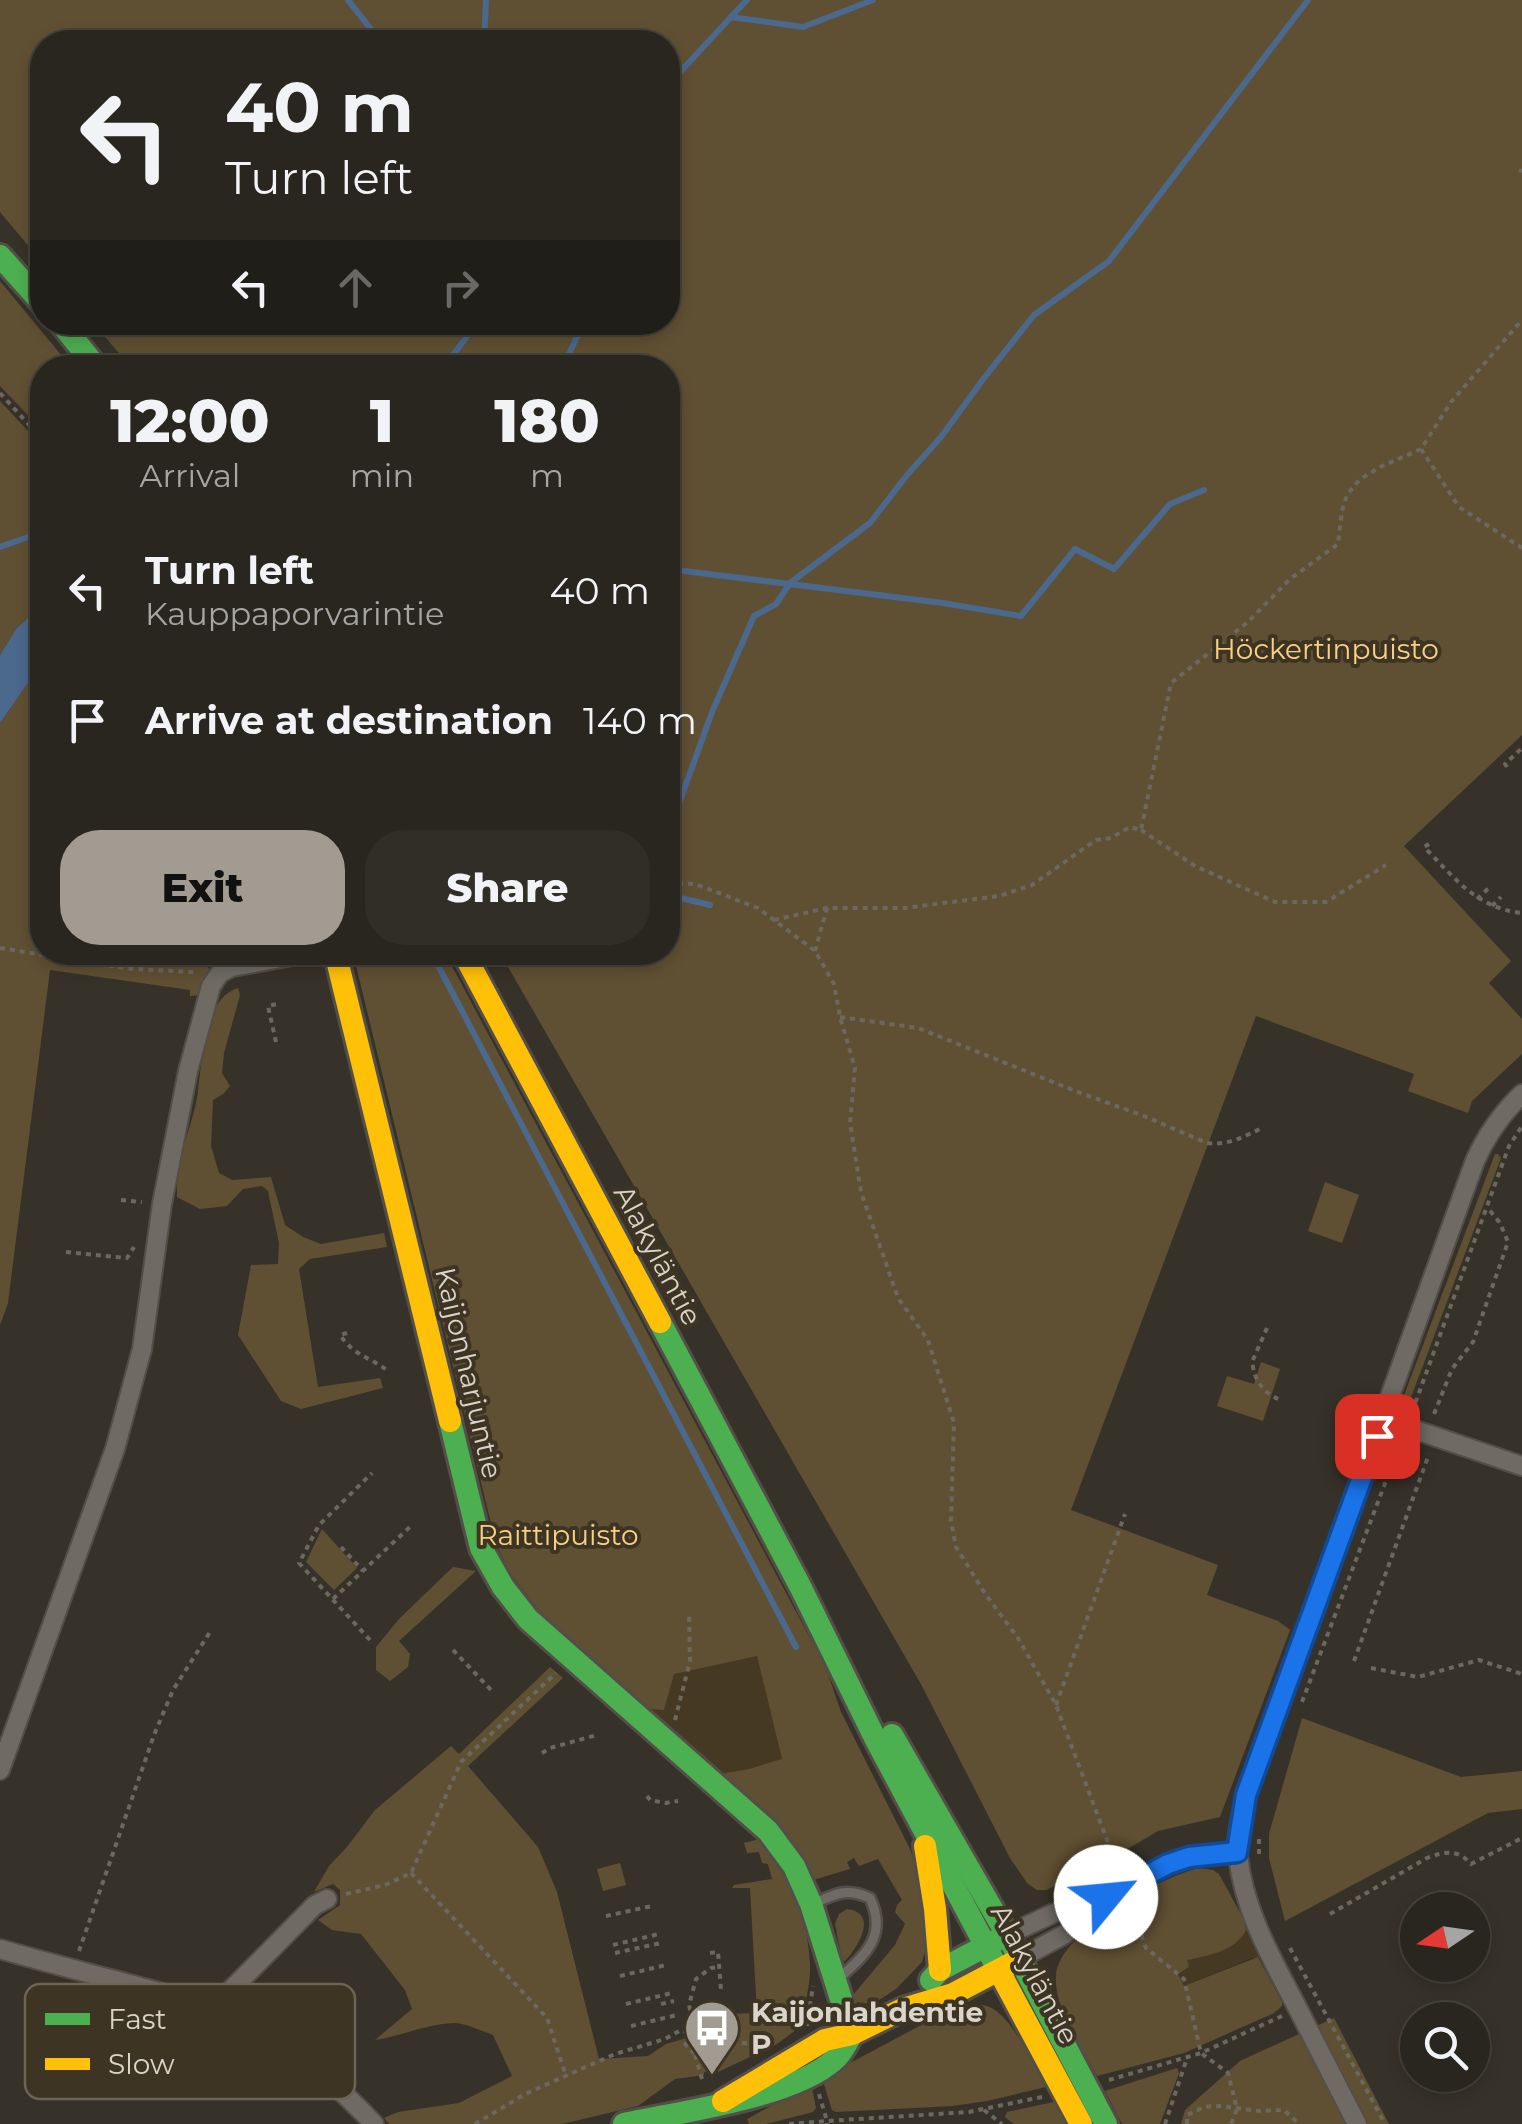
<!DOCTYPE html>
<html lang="en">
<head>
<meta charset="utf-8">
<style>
	body { margin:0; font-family:Montserrat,sans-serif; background:#312e28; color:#f1f3f6; height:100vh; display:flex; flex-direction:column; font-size:38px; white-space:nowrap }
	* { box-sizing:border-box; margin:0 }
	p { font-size:32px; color:#a5a5a4 }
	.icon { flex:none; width:55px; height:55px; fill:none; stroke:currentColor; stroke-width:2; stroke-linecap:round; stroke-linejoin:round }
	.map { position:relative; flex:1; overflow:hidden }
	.panel { position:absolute; left:30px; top:355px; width:650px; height:610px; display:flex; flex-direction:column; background:#29261f; border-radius:40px; box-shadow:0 5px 15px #0003,0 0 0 2px #45433d }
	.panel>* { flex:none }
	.top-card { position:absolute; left:30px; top:30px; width:650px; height:305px; border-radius:40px; box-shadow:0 5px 15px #0003,0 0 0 2px #45433d; background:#29261f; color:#f1f3f6; overflow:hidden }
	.needle { width:65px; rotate:257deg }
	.controls { position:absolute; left:1400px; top:1892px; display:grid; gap:20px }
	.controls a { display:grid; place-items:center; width:90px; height:90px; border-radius:50%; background:#29261f; box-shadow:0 5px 15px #0003,0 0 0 2px #45433d; font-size:50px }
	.pin { position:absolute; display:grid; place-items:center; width:85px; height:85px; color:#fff; margin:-42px; border-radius:20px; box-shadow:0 5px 15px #0006 }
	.me { position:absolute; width:110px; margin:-55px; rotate:62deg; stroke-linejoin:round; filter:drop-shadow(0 0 8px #0008) }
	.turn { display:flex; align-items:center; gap:35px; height:210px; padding:0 30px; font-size:45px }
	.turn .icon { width:130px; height:130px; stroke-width:2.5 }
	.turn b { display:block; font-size:70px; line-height:85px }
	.lanes { display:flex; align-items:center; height:95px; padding:0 30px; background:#0003; justify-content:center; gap:50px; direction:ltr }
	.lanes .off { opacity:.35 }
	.eta { display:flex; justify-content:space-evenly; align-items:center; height:170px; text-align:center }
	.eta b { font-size:60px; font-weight:800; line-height:70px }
	.cta { display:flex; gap:20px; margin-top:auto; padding:20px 30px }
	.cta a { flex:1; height:115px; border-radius:40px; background:#a19b92; color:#111; font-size:40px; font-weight:800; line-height:115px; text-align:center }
	.cta a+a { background:#312e28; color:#f1f3f6 }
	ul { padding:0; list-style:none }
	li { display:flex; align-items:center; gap:30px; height:130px; padding:0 30px }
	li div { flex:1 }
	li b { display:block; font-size:38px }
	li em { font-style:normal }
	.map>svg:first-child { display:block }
	.built { fill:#453923 }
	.green { fill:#605033 }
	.water { fill:#4b688d }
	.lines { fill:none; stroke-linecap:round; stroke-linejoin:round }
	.stream { stroke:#4b688d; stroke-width:6 }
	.lane-casing { stroke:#534e47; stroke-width:14 }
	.street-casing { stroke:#534e47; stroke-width:22 }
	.fast-casing { stroke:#534e47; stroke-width:28 }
	.slow-casing { stroke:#534e47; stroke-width:28 }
	.path { stroke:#6c6860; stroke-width:4; stroke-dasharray:5 5; stroke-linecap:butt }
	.lane { stroke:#6f6b64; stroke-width:9 }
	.street { stroke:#6f6b64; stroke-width:18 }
	.fast { stroke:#4caf50; stroke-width:22 }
	.slow { stroke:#ffc107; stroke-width:22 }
	.route-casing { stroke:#114b97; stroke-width:25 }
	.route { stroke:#1a73e8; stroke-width:18 }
	.labels { text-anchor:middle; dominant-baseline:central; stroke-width:8; stroke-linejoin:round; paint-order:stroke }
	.park-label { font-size:28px; fill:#f9d083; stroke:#3d3423 }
	.street-label { font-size:28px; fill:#dad4ca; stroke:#3d3423 }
	.poi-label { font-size:28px; font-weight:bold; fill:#dad4ca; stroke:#3d3423; text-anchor:start }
	.key { fill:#3d3423; stroke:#6c6455; stroke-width:2.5 }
	.key-label { font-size:28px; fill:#dad4ca }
</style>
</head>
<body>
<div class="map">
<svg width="1522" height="2124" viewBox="0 0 1522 2124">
	<rect width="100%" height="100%" fill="#373229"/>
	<g class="built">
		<path d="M 757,1655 L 782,1760 L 749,1769 L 719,1774 L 648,1709 L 664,1709 L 673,1674 Z"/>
		<path d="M 1244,1920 L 1260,1959 L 1254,1957 L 1184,1986 L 1178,1974 L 1189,1967 L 1186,1960 L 1205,1956 L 1245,1930 Z"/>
	</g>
	<g class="green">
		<path d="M 0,0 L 1522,0 L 1522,735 L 1404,846 L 1511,961 L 1489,983 L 1522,1019 L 1522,1054 L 1472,1101 L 1468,1113 L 1408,1091 L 1414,1074 L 1256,1016 L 1071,1510 L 1218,1565 L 1207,1595 L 1278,1621 L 1290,1630 L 1220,1817 L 1158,1831 L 1088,1872 L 1046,1890 L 1037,1890 L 1027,1883 L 1010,1858 L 922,1686 L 500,953 L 668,952 L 668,368 L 131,367 L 93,323 L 668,322 L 668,42 L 42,42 L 42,262 L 0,212 Z"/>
		<path d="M 0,281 L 71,367 L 42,368 L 42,430 L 0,386 Z"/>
		<path d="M 0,401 L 42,446 L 42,605 L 16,629 L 0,655 Z"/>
		<path d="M 42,663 L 42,952 L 101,953 L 149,960 L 200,953 L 211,972 L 201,995 L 190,996 L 190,990 L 50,970 L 8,1303 L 0,1325 L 0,723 Z"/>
		<path d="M 353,953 L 445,953 L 826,1668 L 841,1712 L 910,1849 L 924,1887 L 927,1944 L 922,1962 L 896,1989 L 876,2002 L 871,2004 L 856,2002 L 853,1995 L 895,1945 L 905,1924 L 895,1912 L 897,1905 L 902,1900 L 878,1859 L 859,1866 L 854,1858 L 847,1862 L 850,1869 L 813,1880 L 714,1775 L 749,1769 L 782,1759 L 757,1656 L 674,1674 L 664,1710 L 648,1709 L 540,1612 L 510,1573 L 496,1544 Z"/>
		<path d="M 238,988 L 240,995 L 224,1053 L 222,1073 L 230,1086 L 223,1094 L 213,1100 L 211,1146 L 219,1173 L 232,1180 L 271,1177 L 285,1225 L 303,1237 L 321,1244 L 384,1233 L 387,1247 L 310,1259 L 299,1269 L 318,1387 L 380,1378 L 383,1388 L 301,1409 L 281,1401 L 238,1335 L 251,1265 L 278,1264 L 279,1243 L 268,1191 L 262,1186 L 243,1189 L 227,1206 L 200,1209 L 177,1197 C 177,1187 177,1176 179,1166 C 183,1143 193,1121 197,1098 C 202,1068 202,998 238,988 Z"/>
		<path d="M 1495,1154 L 1498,1154 L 1501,1158 L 1407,1408 L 1403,1398 Z"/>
		<path d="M 1325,1182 L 1359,1195 L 1342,1243 L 1308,1231 Z"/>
		<path d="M 1261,1362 L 1280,1369 L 1263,1421 L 1217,1406 L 1227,1376 L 1254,1384 Z"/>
		<path d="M 322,1529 L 357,1568 L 334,1590 L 306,1562 Z"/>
		<path d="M 453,1567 L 476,1571 L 399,1641 L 410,1654 L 408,1667 L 390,1681 L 376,1670 L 376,1647 L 399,1619 Z"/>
		<path d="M 550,1667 L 563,1678 L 468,1766 L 538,1847 L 557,1892 L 599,2059 L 648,2056 L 666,2044 L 687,2038 L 695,2032 L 693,2015 L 757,2013 L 750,1888 L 732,1888 L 734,1885 L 772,1879 L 768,1864 L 762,1863 L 759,1852 L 747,1853 L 744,1843 L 764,1838 C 789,1870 809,1924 810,1964 C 811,1985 804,2007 800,2027 L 777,2044 L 718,2072 L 716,2069 L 704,2072 L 704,2075 L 675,2079 L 638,2106 L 562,2124 L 389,2124 L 384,2118 L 398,2112 L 459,2103 L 512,2076 L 493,2035 C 481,2031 466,2023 454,2023 C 427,2024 401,2036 375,2040 L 412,2009 L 405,1990 L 361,1934 L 332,1930 L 318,1920 L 340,1905 L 340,1890 L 333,1884 L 314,1892 L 329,1866 L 347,1847 L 375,1810 L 451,1746 L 459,1754 Z"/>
		<path d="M 1302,1718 L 1461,1777 L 1522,1771 L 1522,1809 L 1488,1813 L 1285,1921 L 1269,1858 L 1269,1834 Z"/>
		<path d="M 620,1863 L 626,1885 L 603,1891 L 597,1869 Z"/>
		<path d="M 1199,1868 L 1213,1870 L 1219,1874 L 1244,1920 L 1246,1930 C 1236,1951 1207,1956 1187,1960 L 1189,1967 L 1178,1974 L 1184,1986 L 1258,1957 L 1282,2002 L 1282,2006 L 1274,2013 L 1184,2053 L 1097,2076 C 1081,2046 1054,2010 1056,1976 C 1058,1932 1161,1877 1199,1868 Z"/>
		<path d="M 847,1909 C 879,1913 858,1947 845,1961 L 842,1960 L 835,1924 L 839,1914 Z"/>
		<path d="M 970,2005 C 975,2005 981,2004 987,2006 C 1011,2013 1034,2066 1046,2087 L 987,2101 L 952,2106 L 836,2112 L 832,2110 L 822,2078 L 953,2008 Z"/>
		<path d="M 1334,2018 L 1389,2124 L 1181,2124 L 1185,2110 L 1240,2061 Z"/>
		<path d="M 1177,2068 L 1179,2073 L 1160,2124 L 1122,2124 L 1105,2091 Z"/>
		<path d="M 807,2086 L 812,2088 L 816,2108 L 813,2112 L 766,2124 L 749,2124 L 747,2119 Z"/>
		<path d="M 1054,2102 L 1066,2124 L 1014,2124 L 1005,2117 L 1007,2112 Z"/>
	</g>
	<path class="water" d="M 42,605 L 42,663 L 0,723 L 0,655 L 16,629 Z"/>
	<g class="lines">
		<g class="stream">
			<path d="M 348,0 L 381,42"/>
			<path d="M 731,17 L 747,0"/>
			<path d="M 484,42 L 486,0"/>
			<path d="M 668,85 L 731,17 L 803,27 L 873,0"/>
			<path d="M 443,368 L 478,322"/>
			<path d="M 523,368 L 525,368"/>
			<path d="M 571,368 L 568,356 L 584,322"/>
			<path d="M 0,547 L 31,536 L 42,538"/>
			<path d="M 668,569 L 943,603 L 1021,616 L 1075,549 L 1114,569 L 1170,504 L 1204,490"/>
			<path d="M 668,834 L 712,712 L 754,616 L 776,604 L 790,583 L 870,523 L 907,475 L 941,437 L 984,378 L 1034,315 L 1109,261 L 1308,0"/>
			<path d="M 668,895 L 710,905"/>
			<path d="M 431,952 L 796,1647"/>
		</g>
		<g class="lane-casing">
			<path id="lane" d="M 813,1904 C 835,1894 846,1887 870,1898 C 888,1937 865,1955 837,1980"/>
		</g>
		<g class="street-casing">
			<g id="street">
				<path d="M 1383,1419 L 1522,1466"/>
				<path d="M 0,1770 L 115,1449 L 142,1349 L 162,1204 L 188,1071 L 211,986 L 220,973 L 232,967 L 314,952"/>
				<path d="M 1007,1935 L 1054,1913 L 1106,1897 L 1168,1864 L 1189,1857 L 1237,1851"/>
				<path d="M 0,1949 C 44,1962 89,1973 133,1985 C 177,1997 222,2008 263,2031 C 299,2051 345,2093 374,2124"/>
				<path d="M 1019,1959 L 1065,1934 L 1102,1901"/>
				<path d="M 213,2008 L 315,1905 L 327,1899"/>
				<path d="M 1357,2124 C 1337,2085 1317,2046 1297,2007 C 1272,1959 1244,1911 1238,1856 C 1235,1837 1242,1814 1246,1795 L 1475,1161 C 1487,1134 1501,1114 1522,1094"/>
			</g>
		</g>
		<g class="fast-casing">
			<g id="fast">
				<path d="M 0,256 L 42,303"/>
				<path d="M 60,322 L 97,368"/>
				<path d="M 660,1322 L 800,1586 L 875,1738 L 999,1971"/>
				<path d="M 450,1421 L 481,1548 L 503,1587 L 528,1619 L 768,1831 L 794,1866 L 811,1904 L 852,2034"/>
				<path d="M 892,1735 L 1007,1935 L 1106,2124"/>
				<path d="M 931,1980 L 940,1970 L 999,1939"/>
				<path d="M 624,2124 C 680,2112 793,2097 834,2060 C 842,2054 847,2042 852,2034"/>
			</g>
		</g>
		<g class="slow-casing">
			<g id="slow">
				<path d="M 335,952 L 450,1421"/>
				<path d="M 463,952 L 660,1322"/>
				<path d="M 925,1846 L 935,1909 L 940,1970"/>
				<path d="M 999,1971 L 1081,2124"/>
				<path d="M 723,2101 L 825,2040 L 852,2034 L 903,2009 L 953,1994 L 1010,1964"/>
			</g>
		</g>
		<g class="path">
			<path d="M 1519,170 L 1522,171"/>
			<path d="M 0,393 L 42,439"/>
			<path d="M 1421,449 L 1459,507 L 1522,548"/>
			<path d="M 37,648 L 42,653"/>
			<path d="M 1507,767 L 1505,764 L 1522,748"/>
			<path d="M 1141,830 L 1195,866 L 1275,902 L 1326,902 L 1386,865"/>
			<path d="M 1429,844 L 1424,847 C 1455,878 1476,908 1522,913"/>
			<path d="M 668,883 L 695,884 L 758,908 L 815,951 L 834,984 L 840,1017 L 855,1068 L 850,1123 L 861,1192 L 898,1298 L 928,1340 L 954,1423 L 951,1521 L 956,1547 L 986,1595 L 1018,1638 L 1056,1705 L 1118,1869"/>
			<path d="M 1477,899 L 1491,886"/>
			<path d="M 1492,906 L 1501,897"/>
			<path d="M 774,920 L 827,908 L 905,908 L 999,896 L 1032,885 L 1096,840 L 1111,838 L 1130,827 L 1141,830 L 1171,683 L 1248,622 L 1290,579 L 1338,544 L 1342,511 L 1347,495 L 1359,480 L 1380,467 L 1421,449 L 1451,402 L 1522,320"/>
			<path d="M 0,948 L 131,969 L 195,972"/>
			<path d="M 815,951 L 827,908"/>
			<path d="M 840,1017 L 918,1028 L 1078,1092 L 1144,1116 L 1207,1143 C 1228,1146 1245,1136 1264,1127"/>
			<path d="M 276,1042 L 268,1006 L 277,1004"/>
			<path d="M 121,1200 L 142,1202"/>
			<path d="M 66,1252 L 127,1258 L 134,1247"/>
			<path d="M 1267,1328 L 1252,1362 C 1255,1380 1261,1391 1278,1399"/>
			<path d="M 347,1333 L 340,1335 C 356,1358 370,1356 389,1372"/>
			<path d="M 1412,1412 L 1509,1146 L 1522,1126"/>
			<path d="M 1434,1414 L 1452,1369 L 1473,1342 L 1508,1242 L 1500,1223 L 1487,1207"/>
			<path d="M 341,1547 L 363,1571"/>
			<path d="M 333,1599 L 413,1524"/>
			<path d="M 370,1640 L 299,1563 L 319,1525 L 372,1473"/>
			<path d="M 453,1650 L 492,1691"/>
			<path d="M 1354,1661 L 1429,1454"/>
			<path d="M 1371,1668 L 1418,1677 L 1479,1660 L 1522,1674"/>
			<path d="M 1302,1702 L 1400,1444"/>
			<path d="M 1056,1705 L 1125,1514"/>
			<path d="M 675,1720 L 690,1661 L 689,1614"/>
			<path d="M 542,1753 L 550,1748 L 597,1735"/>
			<path d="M 647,1796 L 650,1800 L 666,1803 L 678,1801"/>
			<path d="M 1259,1854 L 1259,1834"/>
			<path d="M 411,1873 L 547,2018 L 566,2076"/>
			<path d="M 346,1894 L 385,1885 L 411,1873 L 461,1762 L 556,1673"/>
			<path d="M 1131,1907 L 1146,1948 L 1184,1979 L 1201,2053 L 1228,2073 L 1237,2109 L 1231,2124"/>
			<path d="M 1330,1914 L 1427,1858 C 1445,1851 1458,1849 1471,1864 L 1522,1838"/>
			<path d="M 606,1916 L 652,1906"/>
			<path d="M 613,1945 L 659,1934"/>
			<path d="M 1290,1948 L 1385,2124"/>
			<path d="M 79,1951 L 154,1735 L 173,1690 L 210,1632"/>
			<path d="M 615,1953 L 661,1943"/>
			<path d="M 710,1953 L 718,1952 L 721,1989"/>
			<path d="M 620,1976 L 666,1965"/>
			<path d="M 626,2004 L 672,1993"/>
			<path d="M 661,2004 L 674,2001"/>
			<path d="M 631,2026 L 677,2015"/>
			<path d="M 807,2026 L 813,1986"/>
			<path d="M 684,2043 L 695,2054 L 696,2036 L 689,2005 L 696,1979 L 711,1968 L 720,1967"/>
			<path d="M 695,2055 L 702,2079"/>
			<path d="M 1109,2080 L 1201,2053 L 1282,2016"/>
			<path d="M 819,2094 L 827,2121 L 969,2112 L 1042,2097"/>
			<path d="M 984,2110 L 1002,2124"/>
			<path d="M 475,2124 L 525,2094 L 615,2054 L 665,2039 L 681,2030 L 696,2036 L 771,2047"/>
			<path d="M 789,2124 L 827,2121 L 827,2124"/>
			<path d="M 1165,2124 L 1187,2058"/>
			<path d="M 1187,2124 L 1187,2115 L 1204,2107 L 1220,2106 L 1259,2111 L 1284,2110 L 1299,2124"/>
		</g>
		<use href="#lane" class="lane"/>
		<use href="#street" class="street"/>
		<use href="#fast" class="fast"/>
		<use href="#slow" class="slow"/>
	</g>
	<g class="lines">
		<g class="route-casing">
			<path id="route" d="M 1106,1897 L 1168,1864 L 1189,1857 L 1237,1852 L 1246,1795 L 1377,1436"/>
		</g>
		<use href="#route" class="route"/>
	</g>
	<defs>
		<g id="bus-pin" transform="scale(2.875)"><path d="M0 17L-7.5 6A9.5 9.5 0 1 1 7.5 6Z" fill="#a19b92" stroke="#3d3423"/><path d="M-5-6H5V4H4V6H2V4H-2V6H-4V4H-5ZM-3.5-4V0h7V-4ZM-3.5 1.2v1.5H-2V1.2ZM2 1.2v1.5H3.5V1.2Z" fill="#fff"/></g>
	</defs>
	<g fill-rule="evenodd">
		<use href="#bus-pin" x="712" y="2028"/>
	</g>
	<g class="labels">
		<g class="park-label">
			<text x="1326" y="649">Höckertinpuisto</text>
			<text x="558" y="1535">Raittipuisto</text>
		</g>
		<g class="street-label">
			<text transform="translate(658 1255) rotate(62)">Alakyläntie</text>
			<text transform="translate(469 1373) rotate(77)">Kaijonharjuntie</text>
			<text transform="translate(1035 1974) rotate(62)">Alakyläntie</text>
		</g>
		<g class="poi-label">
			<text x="751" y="2012">Kaijonlahdentie<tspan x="751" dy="32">P</tspan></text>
		</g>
	</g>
	<rect x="25" y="1984" width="330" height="115" rx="15" class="key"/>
	<rect x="45" y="2013" width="45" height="12" fill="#4caf50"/>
	<rect x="45" y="2058" width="45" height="12" fill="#ffc107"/>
	<g class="key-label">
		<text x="108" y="2029">Fast</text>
		<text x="108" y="2074">Slow</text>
	</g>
</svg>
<div class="controls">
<a><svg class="needle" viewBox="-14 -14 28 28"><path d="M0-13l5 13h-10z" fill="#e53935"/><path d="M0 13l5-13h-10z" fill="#a5a5a4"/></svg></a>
<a><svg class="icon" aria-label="search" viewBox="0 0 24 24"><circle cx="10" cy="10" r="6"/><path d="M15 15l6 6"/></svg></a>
</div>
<div class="pin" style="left:1377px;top:1436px;background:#d93025"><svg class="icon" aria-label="arrive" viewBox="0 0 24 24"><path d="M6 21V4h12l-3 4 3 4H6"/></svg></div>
<svg class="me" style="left:1106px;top:1897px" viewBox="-20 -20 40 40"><circle r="19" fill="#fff"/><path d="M0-13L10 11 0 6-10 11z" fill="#1a73e8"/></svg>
<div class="top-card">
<div class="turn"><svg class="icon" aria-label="left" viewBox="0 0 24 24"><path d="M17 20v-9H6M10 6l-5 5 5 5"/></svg><div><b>40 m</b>Turn left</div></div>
<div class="lanes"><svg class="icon" aria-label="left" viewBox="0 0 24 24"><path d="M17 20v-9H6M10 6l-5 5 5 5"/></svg><svg class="icon off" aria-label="ahead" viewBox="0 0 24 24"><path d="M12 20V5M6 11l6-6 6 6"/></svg><svg class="icon off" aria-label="right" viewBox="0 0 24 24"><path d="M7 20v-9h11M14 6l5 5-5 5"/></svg></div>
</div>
<section class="panel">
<div class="eta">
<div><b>12:00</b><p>Arrival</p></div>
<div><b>1</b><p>min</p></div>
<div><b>180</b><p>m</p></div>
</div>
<ul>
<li><svg class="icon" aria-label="left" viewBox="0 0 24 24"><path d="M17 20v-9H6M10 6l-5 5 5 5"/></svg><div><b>Turn left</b><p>Kauppaporvarintie</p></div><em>40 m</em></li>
<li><svg class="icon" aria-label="arrive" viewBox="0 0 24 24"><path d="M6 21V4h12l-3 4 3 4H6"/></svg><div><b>Arrive at destination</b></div><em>140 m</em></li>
</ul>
<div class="cta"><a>Exit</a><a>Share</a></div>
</section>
</div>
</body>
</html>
